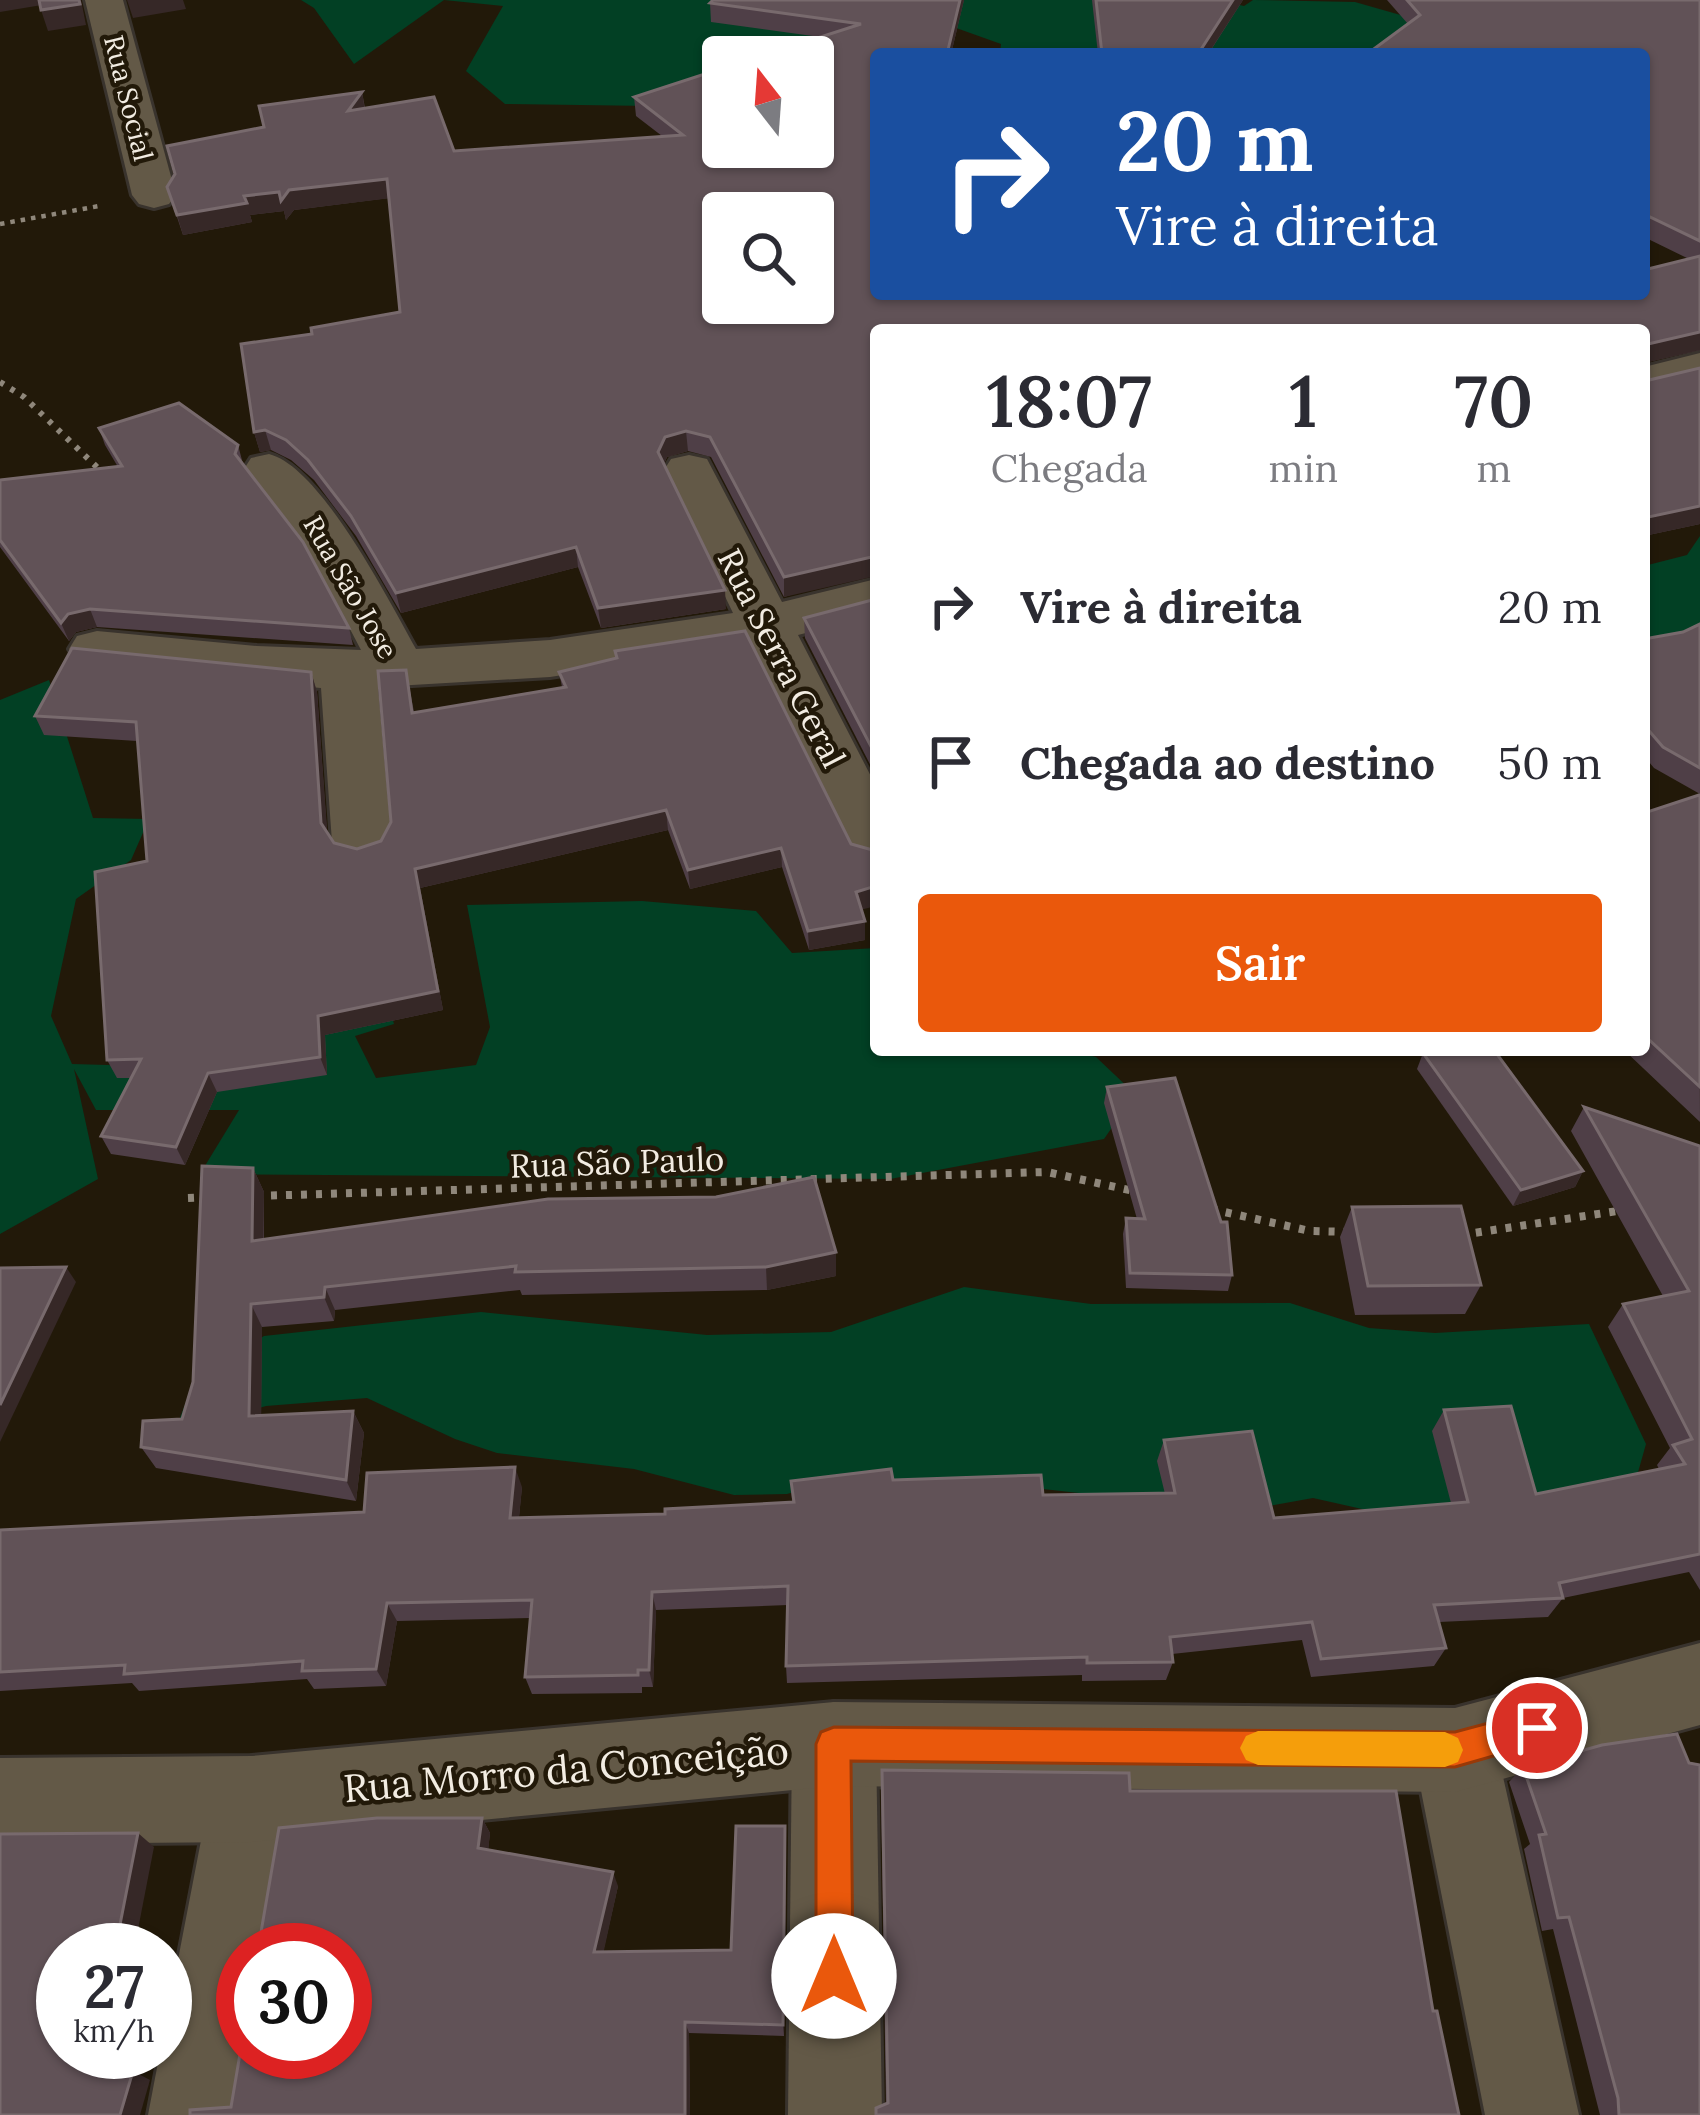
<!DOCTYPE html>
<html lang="pt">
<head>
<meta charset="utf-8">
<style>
	body { margin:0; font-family:Lora,serif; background:#f7f7f7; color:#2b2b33; height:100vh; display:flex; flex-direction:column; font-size:45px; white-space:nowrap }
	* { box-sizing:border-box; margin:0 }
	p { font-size:39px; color:#7c7c81 }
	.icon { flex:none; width:66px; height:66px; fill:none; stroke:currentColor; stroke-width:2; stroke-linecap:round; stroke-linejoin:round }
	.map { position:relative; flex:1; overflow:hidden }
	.side { position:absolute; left:870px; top:324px; width:780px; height:732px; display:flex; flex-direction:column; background:#fff; border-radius:12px; box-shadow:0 3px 9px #0004 }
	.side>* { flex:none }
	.hud { position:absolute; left:870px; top:48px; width:780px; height:252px; border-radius:12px; box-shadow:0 3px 9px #0004; background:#1a4fa0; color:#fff; overflow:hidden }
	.needle { width:78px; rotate:343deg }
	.controls { position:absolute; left:702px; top:36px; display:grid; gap:24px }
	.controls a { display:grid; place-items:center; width:132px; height:132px; border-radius:12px; background:#fff; box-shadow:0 3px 9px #0004; font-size:60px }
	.speed { position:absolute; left:36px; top:1923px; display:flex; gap:24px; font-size:60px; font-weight:700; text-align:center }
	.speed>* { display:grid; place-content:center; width:156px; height:156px; border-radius:50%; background:#fff; box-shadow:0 3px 9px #0004; line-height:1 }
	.speed small { font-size:30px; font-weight:400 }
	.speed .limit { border:18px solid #d22; background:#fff; color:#111 }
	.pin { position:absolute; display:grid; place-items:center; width:102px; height:102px; color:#fff; margin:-51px; border:6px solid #fff; border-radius:50%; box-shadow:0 3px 12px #0007 }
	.me { position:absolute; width:132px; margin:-66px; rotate:0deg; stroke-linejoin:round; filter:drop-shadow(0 0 9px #0008) }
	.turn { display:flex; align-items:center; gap:42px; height:252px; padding:0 48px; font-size:54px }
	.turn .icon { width:156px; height:156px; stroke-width:2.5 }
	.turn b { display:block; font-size:84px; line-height:102px }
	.eta { display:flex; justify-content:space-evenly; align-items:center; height:204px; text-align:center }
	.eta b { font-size:72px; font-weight:600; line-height:84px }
	.button { display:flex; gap:24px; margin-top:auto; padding:24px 48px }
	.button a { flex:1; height:138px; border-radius:12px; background:#ea580c; color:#fff; font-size:48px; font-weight:600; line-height:138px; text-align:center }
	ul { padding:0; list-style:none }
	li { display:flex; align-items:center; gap:36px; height:156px; padding:0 48px }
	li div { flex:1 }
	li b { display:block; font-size:45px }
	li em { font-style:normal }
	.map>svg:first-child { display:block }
	.green { fill:#024024 }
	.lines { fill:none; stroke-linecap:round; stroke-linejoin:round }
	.minor-casing { stroke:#39332d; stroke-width:6 }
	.tertiary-casing { stroke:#39332d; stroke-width:6 }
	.path-far2 { stroke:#8f877b; stroke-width:4.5; stroke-dasharray:4.5 6; stroke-linecap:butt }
	.path-far1 { stroke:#8f877b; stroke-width:6; stroke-dasharray:4.5 8; stroke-linecap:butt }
	.path { stroke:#8f877b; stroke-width:8; stroke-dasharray:6 9; stroke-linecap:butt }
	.minor { fill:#635947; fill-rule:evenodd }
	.tertiary { fill:#635947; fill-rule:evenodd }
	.wall { fill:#4f3f47 }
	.shaded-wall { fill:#362827 }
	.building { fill:#615257; stroke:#786a6d; stroke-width:3; fill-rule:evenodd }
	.route { fill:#ea580c; stroke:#983908; stroke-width:3 }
	.slow { fill:#f59e0b }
	.labels { text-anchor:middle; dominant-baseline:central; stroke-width:9; stroke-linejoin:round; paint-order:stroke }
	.far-street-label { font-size:27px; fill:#f2ece2; stroke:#221909 }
	.street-label { font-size:33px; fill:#f2ece2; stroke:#221909 }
	.near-street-label { font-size:39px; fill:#f2ece2; stroke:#221909 }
</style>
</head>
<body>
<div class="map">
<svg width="1700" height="2115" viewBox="0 0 1700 2115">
	<rect width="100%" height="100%" fill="#221909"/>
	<g class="green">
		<path d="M 301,0 L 1218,0 L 1244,6 L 1253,0 L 1355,2 L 1411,18 L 1444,54 L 1000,54 L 1001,44 L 931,19 L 813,57 L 723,57 L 723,107 L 505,104 L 466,71 L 503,6 L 444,0 L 354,64 L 314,8 Z"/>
		<path d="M 1700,536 L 1700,671 L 1644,679 L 1644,566 L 1687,555 Z"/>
		<path d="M 49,680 L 93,818 L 149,819 L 131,860 L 76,899 L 51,1016 L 72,1064 L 251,1069 L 384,989 L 394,1024 L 355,1036 L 376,1078 L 476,1065 L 490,1027 L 467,905 L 642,901 L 756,911 L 792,953 L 876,948 L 876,1050 L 1069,1050 L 1096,1057 L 1135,1094 L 1104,1139 L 890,1179 L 200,1174 L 239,1110 L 96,1110 L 74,1069 L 98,1179 L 0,1234 L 0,700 Z"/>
		<path d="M 964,1287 L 1091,1304 L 1290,1303 L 1369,1328 L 1435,1333 L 1589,1324 L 1646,1444 L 1633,1490 L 1473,1512 L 1362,1509 L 1313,1498 L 1241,1511 L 999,1484 L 846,1477 L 787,1494 L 734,1495 L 634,1469 L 497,1453 L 455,1439 L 367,1398 L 266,1406 L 174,1433 L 195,1379 L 264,1336 L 481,1312 L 707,1335 L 831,1332 Z"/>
	</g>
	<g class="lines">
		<g class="minor-casing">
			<g id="minor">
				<path d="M 85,0 L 123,0 L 176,195 L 169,204 L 154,208 L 139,204 L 132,195 Z"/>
				<path d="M 1700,353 L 1700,382 L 1644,396 L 1644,367 Z"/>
				<path d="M 269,454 C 321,467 389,601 416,649 L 550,640 L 733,613 L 664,470 L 671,459 L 689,455 L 707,459 L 782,602 L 876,579 L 876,615 L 798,635 L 876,786 L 876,867 L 855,861 L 749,646 L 550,677 L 378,687 L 392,842 L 383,858 L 362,864 L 341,858 L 332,842 L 321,688 L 97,667 L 77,662 L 69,649 L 77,636 L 97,631 L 257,646 L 361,650 L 312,557 L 244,469 L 251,458 Z"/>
				<path d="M 834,1702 L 864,1714 L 876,1744 L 882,2115 L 788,2115 L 792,1744 L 804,1714 Z"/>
				<path d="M 1455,1708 L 1485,1720 L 1497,1750 L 1579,2115 L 1485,2115 L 1413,1750 L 1425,1720 Z"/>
				<path d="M 252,1756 L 282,1769 L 295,1799 L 270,1950 L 243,1950 L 243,2052 L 252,2052 L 242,2115 L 148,2115 L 160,2052 L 165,2052 L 165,2027 L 209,1799 L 222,1769 Z"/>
			</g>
		</g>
		<g class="tertiary-casing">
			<path id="tertiary" d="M 1700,1643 L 1700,1725 L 1455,1792 L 834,1786 L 252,1842 L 0,1844 L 0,1758 L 252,1756 L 834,1702 L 1455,1708 Z"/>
		</g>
		<path class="path-far2" d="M 0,224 L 99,206"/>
		<path class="path-far1" d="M 0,382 L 24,397 L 102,472"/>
		<g class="path">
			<path d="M 256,1196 L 1047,1172 L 1138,1192"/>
			<path d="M 188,1198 L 211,1197"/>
			<path d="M 1211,1209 L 1310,1231 L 1350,1232"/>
			<path d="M 1461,1235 L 1624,1210"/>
		</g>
		<use href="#minor" class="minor"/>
		<use href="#tertiary" class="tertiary"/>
	</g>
	<g class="wall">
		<path d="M 713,0 L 964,0 L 951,54 L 876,294 L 1517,296 L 1644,294 L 1689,259 L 1644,237 L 1644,54 L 1408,24 L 1387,0 L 1700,0 L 1700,350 L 1648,362 L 1649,380 L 1700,368 L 1700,524 L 1644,536 L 1644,330 L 784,597 L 711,457 L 688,451 L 667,457 L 664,464 L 726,609 L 601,628 L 578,567 L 401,613 L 356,536 L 314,480 L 291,460 L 271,450 L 260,452 L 254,432 L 312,334 L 400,312 L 389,198 L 294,210 L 286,220 L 284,211 L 250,215 L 252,222 L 183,235 L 167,187 L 264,127 L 362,92 L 365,108 L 454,151 L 662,136 L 636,116 L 634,97 L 820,37 L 711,22 L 710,3 Z"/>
		<path d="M 1092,0 L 1243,0 L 1209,53 L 1215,54 L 1098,54 Z"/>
		<path d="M 99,428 L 238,445 L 243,464 L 349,628 L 353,645 L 97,627 L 76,632 L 69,641 L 0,547 L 0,480 L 118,467 L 105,445 Z"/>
		<path d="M 876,599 L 876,776 L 805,638 L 804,618 Z"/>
		<path d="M 1700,624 L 1700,794 L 1654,768 L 1644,756 L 1644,639 L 1683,632 Z"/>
		<path d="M 615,651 L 862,910 L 865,921 L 865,940 L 809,950 L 782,867 L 690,889 L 668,830 L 420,888 L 443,1010 L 325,1035 L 327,1075 L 217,1092 L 185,1165 L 111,1154 L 101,1136 L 131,1078 L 117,1078 L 107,1060 L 147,861 L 137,741 L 44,735 L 35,716 L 311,672 L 317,692 L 327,832 L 334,843 L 357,849 L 381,841 L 391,822 L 406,670 L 414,712 L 562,687 L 559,672 L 616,659 Z"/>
		<path d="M 1699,795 L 1700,1122 L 1624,1050 L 1644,1050 L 1644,813 Z"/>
		<path d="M 1423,1053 L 1583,1171 L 1575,1187 L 1513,1206 L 1417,1069 Z"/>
		<path d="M 1107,1087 L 1232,1275 L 1228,1291 L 1126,1288 L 1123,1234 L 1126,1218 L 1137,1219 L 1104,1103 Z"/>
		<path d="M 1584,1107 L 1700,1146 L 1700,1590 L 1689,1572 L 1563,1598 L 1548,1617 L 1439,1622 L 1446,1648 L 1434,1666 L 1311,1677 L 1302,1640 L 1172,1654 L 1173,1662 L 1166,1680 L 1082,1681 L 1082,1675 L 787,1683 L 786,1666 L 788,1605 L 656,1610 L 653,1687 L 642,1687 L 642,1693 L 532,1694 L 525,1677 L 530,1618 L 397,1621 L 386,1686 L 314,1689 L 307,1679 L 139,1691 L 132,1683 L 0,1691 L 0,1530 L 364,1512 L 522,1487 L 519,1517 L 665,1514 L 792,1502 L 791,1481 L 893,1480 L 1043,1495 L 1165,1494 L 1157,1461 L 1164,1440 L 1274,1518 L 1451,1503 L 1432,1431 L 1444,1410 L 1536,1494 L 1659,1469 L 1657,1465 L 1670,1448 L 1608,1327 L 1623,1304 L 1663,1296 L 1571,1131 Z"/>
		<path d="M 253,1168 L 264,1192 L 264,1240 L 836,1252 L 836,1276 L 767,1290 L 522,1295 L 520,1290 L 335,1310 L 334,1321 L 262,1327 L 261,1415 L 353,1411 L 364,1433 L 356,1501 L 156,1468 L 141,1447 L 182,1419 Z"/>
		<path d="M 1352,1207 L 1481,1285 L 1465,1314 L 1355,1315 L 1340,1237 Z"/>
		<path d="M 1523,1767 L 1700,2115 L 1600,2115 L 1553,1929 L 1542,1931 L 1524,1849 L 1530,1844 L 1509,1782 Z"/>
		<path d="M 882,1770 L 1129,1773 L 886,2104 L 881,1791 Z"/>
		<path d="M 482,1818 L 490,1833 L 488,1850 L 618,1886 L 603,1952 L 731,1950 L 785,1826 L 786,1841 L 784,2036 L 689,2033 L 690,2115 L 190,2115 L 231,2107 L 260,1938 Z"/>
	</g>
	<g class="shaded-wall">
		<path d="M 0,0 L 40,0 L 42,5 L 0,12 Z"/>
		<path d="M 81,0 L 86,25 L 48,31 L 41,10 Z"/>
		<path d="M 127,0 L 183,0 L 186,9 L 133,18 Z"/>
		<path d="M 960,0 L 964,0 L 951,54 L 947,54 Z"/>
		<path d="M 1233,0 L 1243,0 L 1208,54 L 1200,51 Z"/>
		<path d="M 362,92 L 365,111 L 348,111 Z"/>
		<path d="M 387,179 L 391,198 L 294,210 L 286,220 L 284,211 L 250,215 L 252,222 L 183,235 L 177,215 L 244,196 Z"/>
		<path d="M 1700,332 L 1700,350 L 1644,363 L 1648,344 Z"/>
		<path d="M 265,430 L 271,450 L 260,452 L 254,432 Z"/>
		<path d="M 686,431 L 688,451 L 667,457 L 660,472 L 658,452 L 665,437 Z"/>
		<path d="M 1700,506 L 1700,524 L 1644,536 L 1644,518 Z"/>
		<path d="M 576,547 L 578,567 L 401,613 L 396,593 Z"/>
		<path d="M 876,556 L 876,576 L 784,597 L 784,577 Z"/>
		<path d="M 725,590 L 726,609 L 601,628 L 598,608 Z"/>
		<path d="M 90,609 L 97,627 L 76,632 L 69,641 L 61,623 L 68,614 Z"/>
		<path d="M 311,672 L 317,692 L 328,842 L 321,823 Z"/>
		<path d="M 666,810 L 668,830 L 420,888 L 443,1010 L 325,1035 L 327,1075 L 320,1057 L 318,1016 L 415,869 Z"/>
		<path d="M 781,848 L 782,867 L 690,889 L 688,870 Z"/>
		<path d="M 876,886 L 876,906 L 856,911 L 856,892 Z"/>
		<path d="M 865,921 L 865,940 L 809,950 L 808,931 Z"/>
		<path d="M 208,1073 L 217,1092 L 185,1165 L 176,1147 Z"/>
		<path d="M 253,1168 L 264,1192 L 263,1265 L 252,1241 Z"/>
		<path d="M 1583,1171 L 1575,1187 L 1513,1206 L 1521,1190 Z"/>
		<path d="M 836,1252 L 836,1276 L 767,1290 L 766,1267 Z"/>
		<path d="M 66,1267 L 76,1282 L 0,1442 L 0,1405 Z"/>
		<path d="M 325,1287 L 335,1310 L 334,1321 L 324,1297 Z"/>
		<path d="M 251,1304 L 262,1327 L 261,1438 L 249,1416 Z"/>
		<path d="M 353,1411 L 364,1433 L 356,1501 L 346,1480 Z"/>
		<path d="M 515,1467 L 522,1487 L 517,1537 L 510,1518 Z"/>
		<path d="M 652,1592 L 656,1610 L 653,1687 L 649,1670 Z"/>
		<path d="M 387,1603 L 397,1621 L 386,1686 L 376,1669 Z"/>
		<path d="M 482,1818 L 490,1833 L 487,1862 L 478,1848 Z"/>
		<path d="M 785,1826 L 786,1841 L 784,2036 L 783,2025 Z"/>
		<path d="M 138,1833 L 154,1847 L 134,1950 L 115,1950 Z"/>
		<path d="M 613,1872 L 618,1886 L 601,1964 L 594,1952 Z"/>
		<path d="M 685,2022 L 689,2033 L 690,2115 L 685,2115 Z"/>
		<path d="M 95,2052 L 115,2052 L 110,2077 L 92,2067 Z"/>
		<path d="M 133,2071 L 150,2080 L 140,2115 L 120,2115 Z"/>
	</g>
	<g class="building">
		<path d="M 39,0 L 79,0 L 80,4 L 41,10 Z"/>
		<path d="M 713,0 L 960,0 L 947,54 L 876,54 L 876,294 L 1515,294 L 1517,296 L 1535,294 L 1644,294 L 1644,270 L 1700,256 L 1700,332 L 1648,344 L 1649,380 L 1700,368 L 1700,506 L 1644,518 L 1644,330 L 876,330 L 876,556 L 784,577 L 710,437 L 686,431 L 665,437 L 658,452 L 725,590 L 598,608 L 576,547 L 396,593 L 351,516 L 308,460 L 286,440 L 265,430 L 254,432 L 241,344 L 312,334 L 311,328 L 400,312 L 387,179 L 289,190 L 281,201 L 279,192 L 244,196 L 247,203 L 177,215 L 167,187 L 175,174 L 167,146 L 264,127 L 259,106 L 362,92 L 348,111 L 434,97 L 454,151 L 683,135 L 634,97 L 723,68 L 723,147 L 813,147 L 813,57 L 758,57 L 861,24 L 710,3 ZM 723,213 L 813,213 L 813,303 L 723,303 Z"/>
		<path d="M 1096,0 L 1233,0 L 1200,51 L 1215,54 L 1102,54 Z"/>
		<path d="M 1407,0 L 1700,0 L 1700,241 L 1644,214 L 1644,54 L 1367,54 L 1420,15 Z"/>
		<path d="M 179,403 L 238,445 L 235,454 L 303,542 L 349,628 L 90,609 L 68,614 L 61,623 L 0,540 L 0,480 L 122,466 L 99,428 Z"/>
		<path d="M 876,599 L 876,756 L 804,618 Z"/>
		<path d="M 1700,624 L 1700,768 L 1663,747 L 1644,725 L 1644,639 L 1683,632 Z"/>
		<path d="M 745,631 L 851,844 L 876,851 L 876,886 L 856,892 L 865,921 L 808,931 L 781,848 L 688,870 L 666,810 L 415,869 L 438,991 L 318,1016 L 320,1057 L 208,1073 L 176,1147 L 101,1136 L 141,1059 L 107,1060 L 95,872 L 147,861 L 136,722 L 35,716 L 72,648 L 311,672 L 321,823 L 334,843 L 357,849 L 381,841 L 391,822 L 378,671 L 406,670 L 412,713 L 566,687 L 559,672 L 617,658 L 615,651 Z"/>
		<path d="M 1699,795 L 1700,796 L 1700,1087 L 1644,1035 L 1644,813 Z"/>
		<path d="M 1433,1050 L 1494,1050 L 1583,1171 L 1521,1190 L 1423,1053 Z"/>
		<path d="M 1175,1078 L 1221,1222 L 1227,1222 L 1232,1275 L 1130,1273 L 1126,1218 L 1145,1219 L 1107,1087 Z"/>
		<path d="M 1584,1107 L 1700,1146 L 1700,1554 L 1559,1583 L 1563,1598 L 1434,1605 L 1446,1648 L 1321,1659 L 1312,1622 L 1170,1637 L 1173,1662 L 1087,1663 L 1087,1657 L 786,1666 L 788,1586 L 652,1592 L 649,1670 L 638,1670 L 638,1675 L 525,1677 L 532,1600 L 387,1603 L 376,1669 L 302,1671 L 303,1661 L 124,1674 L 125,1665 L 0,1672 L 0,1530 L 364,1512 L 367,1473 L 515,1467 L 510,1518 L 665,1514 L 665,1509 L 794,1502 L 791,1481 L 891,1469 L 893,1480 L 1041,1475 L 1043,1495 L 1175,1493 L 1164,1440 L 1252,1431 L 1274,1518 L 1468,1502 L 1444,1410 L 1511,1406 L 1536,1494 L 1685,1464 L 1673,1445 L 1692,1439 L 1623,1304 L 1689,1291 Z"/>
		<path d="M 202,1166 L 253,1168 L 252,1241 L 548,1199 L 716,1197 L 814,1177 L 836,1252 L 766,1267 L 515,1272 L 516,1266 L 325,1287 L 324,1297 L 251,1304 L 249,1416 L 353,1411 L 346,1480 L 141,1447 L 143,1421 L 182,1419 L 193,1382 Z"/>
		<path d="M 1461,1206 L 1481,1285 L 1368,1286 L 1352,1207 Z"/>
		<path d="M 66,1267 L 0,1405 L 0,1268 Z"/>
		<path d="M 1677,1734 L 1689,1763 L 1700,1765 L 1700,2115 L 1619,2115 L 1618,2098 L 1569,1917 L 1558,1918 L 1539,1835 L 1546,1834 L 1523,1767 L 1602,1745 Z"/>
		<path d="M 882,1770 L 1129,1773 L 1130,1791 L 1396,1791 L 1433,2011 L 1437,2011 L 1459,2115 L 876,2115 L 876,2108 L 888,2103 Z"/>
		<path d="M 377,1818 L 482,1818 L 478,1848 L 613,1872 L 594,1952 L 731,1950 L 736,1826 L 785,1826 L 783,2025 L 685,2022 L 685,2115 L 190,2115 L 190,2110 L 231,2107 L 242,2042 L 235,2037 L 243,1986 L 243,2052 L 345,2052 L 345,1950 L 248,1950 L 250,1942 L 260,1938 L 279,1828 Z"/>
		<path d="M 138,1833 L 115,1950 L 63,1950 L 63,2052 L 95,2052 L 92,2067 L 133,2071 L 120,2115 L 0,2115 L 0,1834 Z"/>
	</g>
	<path class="route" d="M 1537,1710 L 1549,1715 L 1554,1728 L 1549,1740 L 1455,1767 L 851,1761 L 853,1976 L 847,1989 L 834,1994 L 821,1989 L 816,1976 L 816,1744 L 821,1732 L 834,1727 L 1455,1732 Z"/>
	<path class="slow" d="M 1258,1731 L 1445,1732 L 1458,1738 L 1463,1750 L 1458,1762 L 1445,1767 L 1258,1765 L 1246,1760 L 1240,1748 L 1246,1736 Z"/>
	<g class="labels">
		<g class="far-street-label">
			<text transform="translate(129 98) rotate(76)">Rua Social</text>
			<text transform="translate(351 587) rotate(60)">Rua São Jose</text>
		</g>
		<g class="street-label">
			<text transform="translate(782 658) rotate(63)">Rua Serra Geral</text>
			<text transform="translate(617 1162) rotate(-2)">Rua São Paulo</text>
		</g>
		<g class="near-street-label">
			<text transform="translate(566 1769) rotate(-5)">Rua Morro da Conceição</text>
		</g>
	</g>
</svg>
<div class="controls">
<a><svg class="needle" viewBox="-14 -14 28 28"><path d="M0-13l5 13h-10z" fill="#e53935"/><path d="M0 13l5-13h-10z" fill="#7c7c81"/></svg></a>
<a><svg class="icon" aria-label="search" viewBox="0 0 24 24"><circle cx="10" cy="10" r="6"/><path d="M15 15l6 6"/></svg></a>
</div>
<div class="speed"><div>27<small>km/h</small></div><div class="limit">30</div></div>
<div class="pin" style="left:1537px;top:1728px;background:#d93025"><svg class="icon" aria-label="arrive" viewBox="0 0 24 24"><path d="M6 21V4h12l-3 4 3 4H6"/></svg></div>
<svg class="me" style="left:834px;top:1976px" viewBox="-20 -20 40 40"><circle r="19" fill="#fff"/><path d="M0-13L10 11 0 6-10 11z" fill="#ea580c"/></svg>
<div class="hud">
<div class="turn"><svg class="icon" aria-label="right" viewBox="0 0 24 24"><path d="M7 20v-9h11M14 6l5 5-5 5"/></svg><div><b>20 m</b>Vire à direita</div></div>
</div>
<section class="side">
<div class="eta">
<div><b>18:07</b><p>Chegada</p></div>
<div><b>1</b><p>min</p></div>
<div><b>70</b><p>m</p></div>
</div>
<ul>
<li><svg class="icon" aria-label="right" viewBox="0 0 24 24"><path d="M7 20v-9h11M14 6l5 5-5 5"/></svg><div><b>Vire à direita</b></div><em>20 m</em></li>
<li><svg class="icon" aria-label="arrive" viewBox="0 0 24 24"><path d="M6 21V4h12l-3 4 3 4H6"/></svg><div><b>Chegada ao destino</b></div><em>50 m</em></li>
</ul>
<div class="button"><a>Sair</a></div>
</section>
</div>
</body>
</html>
